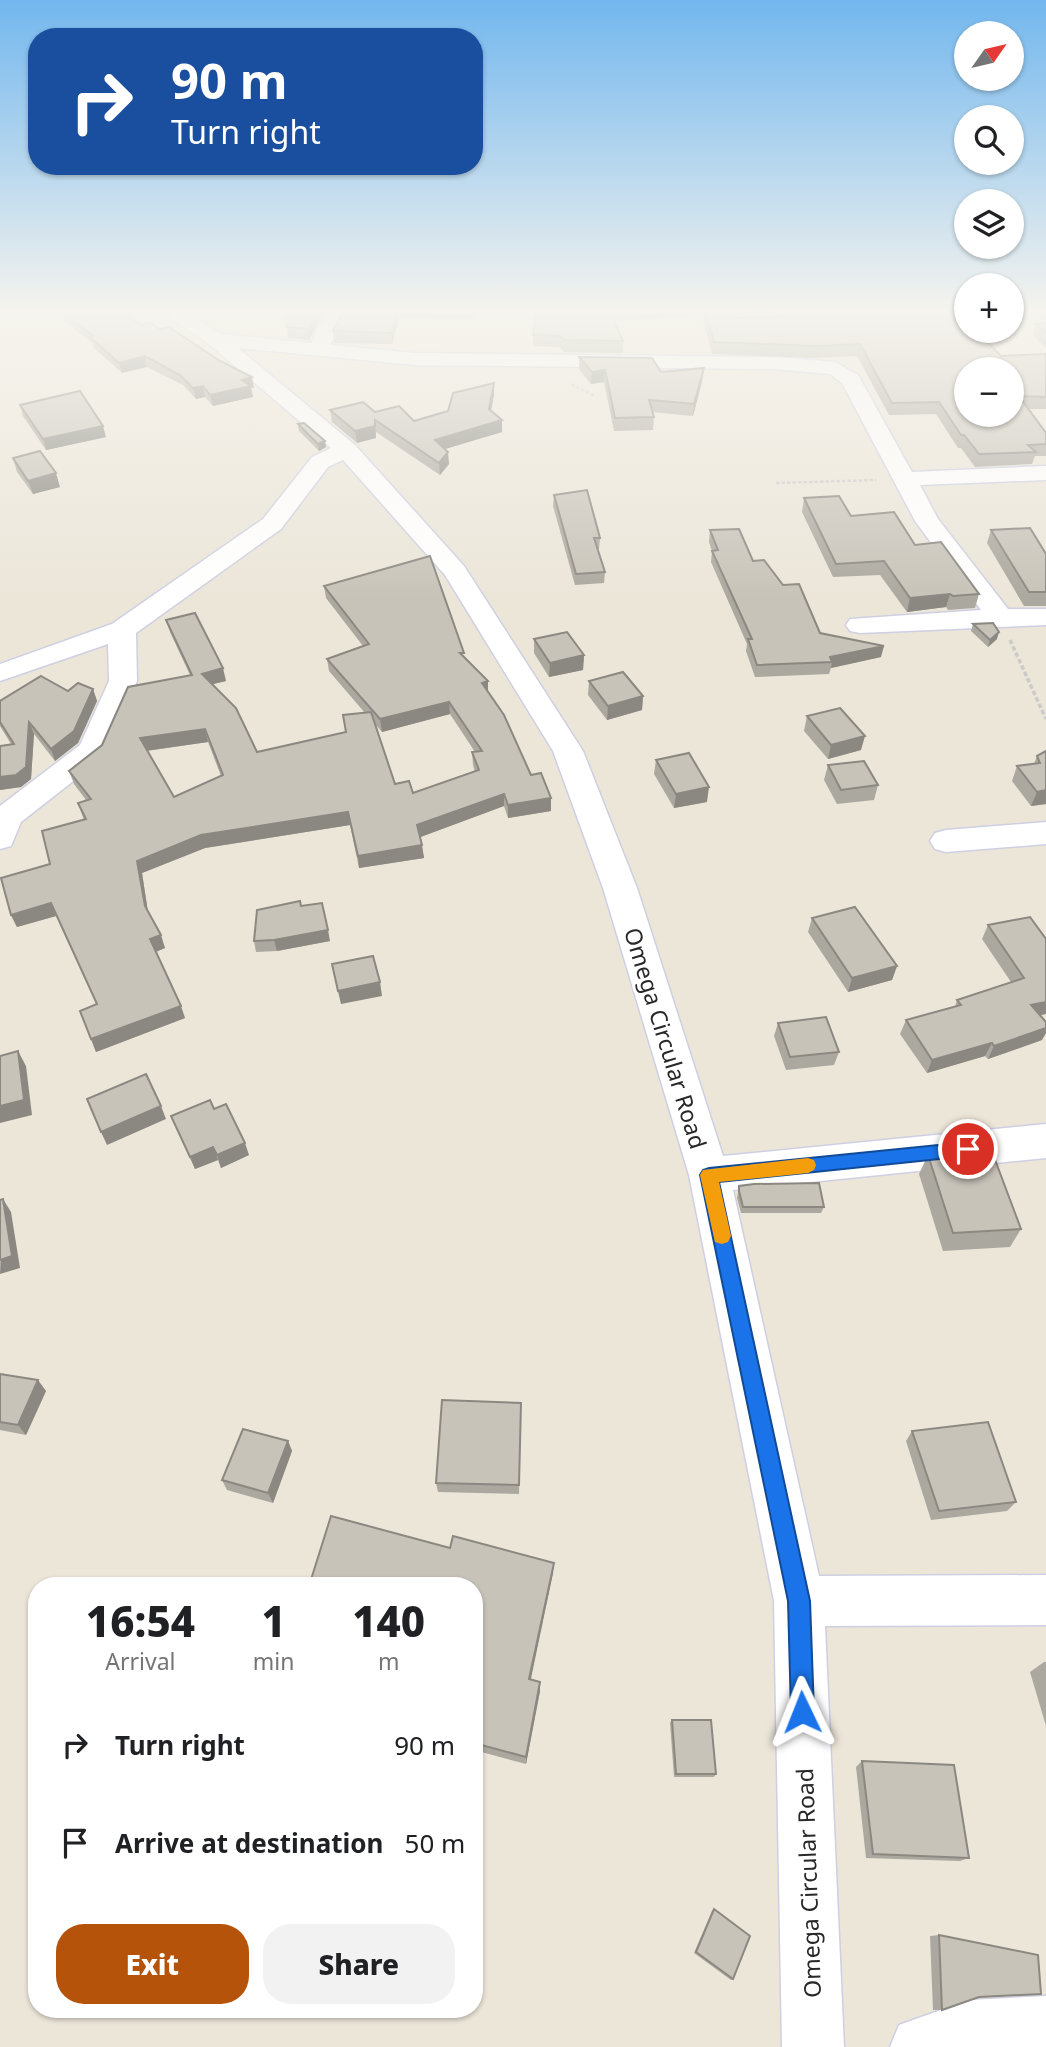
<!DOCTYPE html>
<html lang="en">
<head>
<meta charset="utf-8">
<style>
	body { margin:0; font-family:"Noto Sans",sans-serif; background:#f2f2f2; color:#202124; height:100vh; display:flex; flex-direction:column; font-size:26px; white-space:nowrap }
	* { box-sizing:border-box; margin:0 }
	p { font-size:23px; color:#757577 }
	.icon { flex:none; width:38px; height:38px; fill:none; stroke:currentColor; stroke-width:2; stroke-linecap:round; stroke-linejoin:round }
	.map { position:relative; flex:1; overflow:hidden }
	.side { position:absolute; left:28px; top:1577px; width:455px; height:441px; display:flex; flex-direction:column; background:#fff; border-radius:28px; box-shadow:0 2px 5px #0004 }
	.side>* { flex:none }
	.banner { position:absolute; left:28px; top:28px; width:455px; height:147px; border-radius:28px; box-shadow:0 2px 5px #0004; background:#1a4fa0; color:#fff; overflow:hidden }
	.needle { width:46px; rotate:56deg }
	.buttons { position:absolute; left:954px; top:21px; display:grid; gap:14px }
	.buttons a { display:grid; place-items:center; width:70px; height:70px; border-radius:50%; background:#fff; box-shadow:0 2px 5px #0004; font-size:35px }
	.pin { position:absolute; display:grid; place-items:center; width:60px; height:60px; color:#fff; margin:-30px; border:4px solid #fff; border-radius:50%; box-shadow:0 2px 7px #0007 }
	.me { position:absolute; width:77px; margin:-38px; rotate:358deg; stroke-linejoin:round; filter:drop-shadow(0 0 5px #0008) }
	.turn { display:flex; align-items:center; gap:24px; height:147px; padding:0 28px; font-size:32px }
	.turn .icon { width:91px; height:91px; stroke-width:2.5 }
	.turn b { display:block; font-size:49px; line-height:60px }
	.eta { display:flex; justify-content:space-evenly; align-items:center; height:119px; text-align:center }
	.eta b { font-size:42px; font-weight:800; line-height:49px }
	.cta { display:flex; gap:14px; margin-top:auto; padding:14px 28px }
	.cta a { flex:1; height:80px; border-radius:28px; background:#b45309; color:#fff; font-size:28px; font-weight:800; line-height:80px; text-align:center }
	.cta a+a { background:#f2f2f2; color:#202124 }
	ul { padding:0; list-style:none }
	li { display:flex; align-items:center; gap:21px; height:98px; padding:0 28px }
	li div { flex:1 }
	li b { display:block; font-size:26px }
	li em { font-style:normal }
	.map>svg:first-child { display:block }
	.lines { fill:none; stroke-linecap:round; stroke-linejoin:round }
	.street-casing { stroke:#cecfe3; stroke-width:3 }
	.path-far1 { stroke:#cbcbcb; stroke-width:2.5; stroke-dasharray:3.5 2; stroke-linecap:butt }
	.path { stroke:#cbcbcb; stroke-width:3.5; stroke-dasharray:4.5 2.5; stroke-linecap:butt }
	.street { fill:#fff; fill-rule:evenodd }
	.wall { fill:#aba89f; fill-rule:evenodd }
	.shaded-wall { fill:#8b8882 }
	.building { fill:#c7c3b9; stroke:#8b8882; stroke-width:2; fill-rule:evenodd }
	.route { fill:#1a73e8; stroke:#114b97; stroke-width:2 }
	.slow { fill:#f59e0b }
	.labels { text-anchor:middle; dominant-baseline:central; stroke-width:6; stroke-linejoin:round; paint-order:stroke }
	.street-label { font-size:23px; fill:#282828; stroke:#fff }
</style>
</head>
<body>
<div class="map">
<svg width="1046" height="2047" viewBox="0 0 1046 2047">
	<rect width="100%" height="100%" fill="#ece6d9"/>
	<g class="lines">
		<g class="street-casing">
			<g id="street">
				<path d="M 164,313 L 188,313 L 221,334 L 311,343 L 326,313 L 346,313 L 330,345 L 415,353 L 774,357 L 835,362 L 858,375 L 912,472 L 1046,466 L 1046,480 L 920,485 L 938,519 L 1008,609 L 1046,609 L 1046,625 L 860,633 L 850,631 L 846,625 L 850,619 L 981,610 L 915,521 L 842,383 L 830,374 L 774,369 L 415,365 L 238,348 L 355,445 L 464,566 L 583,751 L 637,888 L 723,1156 L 1046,1124 L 1046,1158 L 733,1190 L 819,1576 L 1046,1575 L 1046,1625 L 825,1626 L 844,2047 L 782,2047 L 774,1601 L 689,1175 L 603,888 L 553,751 L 445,575 L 343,460 L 328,467 L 281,529 L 136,633 L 137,681 L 108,750 L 104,757 L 21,822 L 11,846 L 0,849 L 0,806 L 80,745 L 109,681 L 108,644 L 0,681 L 0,664 L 112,624 L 263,519 L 312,457 L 331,448 L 209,344 Z"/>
				<path d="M 1046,822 L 1046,844 L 946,852 L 935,849 L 930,841 L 935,833 L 946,830 Z"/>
				<path d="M 1046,1996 L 1046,2047 L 890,2047 L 899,2025 L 969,2000 Z"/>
			</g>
		</g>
		<g class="path-far1">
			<path d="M 571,384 L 595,396"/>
			<path d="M 776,483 L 876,480"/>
		</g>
		<path class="path" d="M 1010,640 L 1046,719"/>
		<use href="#street" class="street"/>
	</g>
	<g class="wall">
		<path d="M 62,313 L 124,313 L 141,325 L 254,388 L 251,388 L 253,397 L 213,406 L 205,397 L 196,399 L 183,385 L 147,367 L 122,373 L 93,347 L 92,343 L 64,321 Z"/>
		<path d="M 286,313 L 323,313 L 309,340 L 288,338 Z"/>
		<path d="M 342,313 L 475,313 L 474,319 L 399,318 L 392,344 L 334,343 L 333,331 Z"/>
		<path d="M 536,313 L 734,313 L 735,318 L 784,317 L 782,313 L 948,313 L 956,322 L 1001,356 L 1046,354 L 1046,409 L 1028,409 L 1046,433 L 1046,456 L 1035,456 L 1032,464 L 975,467 L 961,448 L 958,448 L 936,414 L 889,415 L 857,356 L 815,358 L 712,354 L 702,316 L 614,321 L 623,341 L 623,353 L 564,352 L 560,347 L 533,346 L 533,335 Z"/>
		<path d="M 1036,313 L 1046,313 L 1046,321 Z"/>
		<path d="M 1046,323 L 1046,348 L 1033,335 L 1036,324 Z"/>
		<path d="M 579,357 L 661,372 L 704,368 L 702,381 L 693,416 L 652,412 L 654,417 L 653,430 L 614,431 L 604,382 L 591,384 L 579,369 Z"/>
		<path d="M 494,383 L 494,394 L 491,411 L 502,432 L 445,449 L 449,464 L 440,475 L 376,432 L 376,438 L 357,443 L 332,422 L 330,410 L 375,412 L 414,421 L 448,411 Z"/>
		<path d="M 20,405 L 106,437 L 46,450 L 23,416 Z"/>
		<path d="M 298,424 L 326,447 L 319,451 L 299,431 Z"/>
		<path d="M 13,458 L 60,487 L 33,494 L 17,472 Z"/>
		<path d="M 554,495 L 600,538 L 599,549 L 598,549 L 605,572 L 604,583 L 575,585 L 553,506 Z"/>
		<path d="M 804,498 L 851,516 L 915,545 L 979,594 L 975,608 L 948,610 L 946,607 L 907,612 L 880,575 L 833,577 L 802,512 Z"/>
		<path d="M 710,530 L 753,561 L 820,633 L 881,657 L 831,668 L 829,674 L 755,677 L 746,651 L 747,644 L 711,562 L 712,551 L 709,542 Z"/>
		<path d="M 991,530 L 1046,554 L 1046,606 L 1024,606 L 987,543 Z"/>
		<path d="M 324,586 L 464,657 L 488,681 L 488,692 L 531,775 L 551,798 L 551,811 L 508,818 L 504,806 L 420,837 L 424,858 L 359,868 L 350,825 L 205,848 L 142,873 L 148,912 L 165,948 L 156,952 L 185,1018 L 96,1052 L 91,1039 L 97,1005 L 56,916 L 17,927 L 11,915 L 84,820 L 78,803 L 86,800 L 74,784 L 69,771 L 190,675 L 170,632 L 166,620 L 226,681 L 213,684 L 257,752 L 346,732 L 365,713 L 329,671 L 327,659 L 363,646 L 326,598 ZM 450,714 L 475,752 L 472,752 L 473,765 L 475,772 L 413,793 L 395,784 L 376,725 L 382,732 ZM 208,742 L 221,776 L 174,797 L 147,751 Z"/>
		<path d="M 973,624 L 997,639 L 988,647 L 971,631 Z"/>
		<path d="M 534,639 L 584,655 L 583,670 L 549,677 L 534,653 Z"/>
		<path d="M 589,681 L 643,696 L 642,710 L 607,720 L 588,695 Z"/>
		<path d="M 93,689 L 97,701 L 78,743 L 55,761 L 34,734 L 31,779 L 21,787 L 0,790 L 0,746 L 11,744 L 0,726 L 0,701 L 68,691 Z"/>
		<path d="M 807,716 L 861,750 L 828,759 L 804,731 Z"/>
		<path d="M 1046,751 L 1046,804 L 1031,806 L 1012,781 L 1017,766 L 1034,764 L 1037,756 Z"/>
		<path d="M 656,760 L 707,802 L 674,808 L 654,774 Z"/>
		<path d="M 828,765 L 878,785 L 874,800 L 837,804 L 824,780 Z"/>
		<path d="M 301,906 L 330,941 L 277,951 L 256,952 L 254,941 Z"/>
		<path d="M 1030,917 L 1042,1040 L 988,1059 L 985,1056 L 927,1073 L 900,1034 L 906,1020 L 955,1007 L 957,1000 L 1011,982 L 982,939 L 988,925 Z"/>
		<path d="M 812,918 L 897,966 L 892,980 L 848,992 L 808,932 Z"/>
		<path d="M 778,1023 L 839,1052 L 834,1065 L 786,1070 L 774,1036 Z"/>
		<path d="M 214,1109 L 249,1155 L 221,1168 L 218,1160 L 195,1169 L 171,1116 Z"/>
		<path d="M 928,1155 L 1021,1229 L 1010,1247 L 943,1251 L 919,1174 Z"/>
		<path d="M 739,1186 L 824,1207 L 821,1213 L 741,1213 L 737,1198 Z"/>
		<path d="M 0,1374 L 46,1391 L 26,1435 L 0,1430 Z"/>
		<path d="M 521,1403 L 519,1494 L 438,1492 L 436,1483 Z"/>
		<path d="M 912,1431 L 1016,1502 L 1007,1511 L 931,1520 L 906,1441 Z"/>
		<path d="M 288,1441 L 292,1451 L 273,1503 L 227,1490 L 222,1480 Z"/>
		<path d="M 450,1548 L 553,1573 L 530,1680 L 540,1691 L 526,1764 L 474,1750 L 474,1586 Z"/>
		<path d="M 1044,1662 L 1046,1662 L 1046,1726 L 1030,1672 Z"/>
		<path d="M 672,1720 L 716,1774 L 714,1777 L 674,1777 L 670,1723 Z"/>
		<path d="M 862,1761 L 969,1858 L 960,1861 L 866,1858 L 856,1767 Z"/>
		<path d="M 714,1909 L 733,1979 L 731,1980 L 694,1953 L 712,1911 Z"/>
		<path d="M 939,1935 L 979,1997 L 942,2010 L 933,2010 L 930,1936 Z"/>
	</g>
	<g class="shaded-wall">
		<path d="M 316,313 L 323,313 L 309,340 L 308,329 Z"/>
		<path d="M 396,313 L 398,313 L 399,318 L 392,344 L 392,333 Z"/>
		<path d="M 145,356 L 147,367 L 122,373 L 119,363 Z"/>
		<path d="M 704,368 L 702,381 L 693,416 L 694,404 Z"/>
		<path d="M 605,370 L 604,382 L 591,384 L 592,372 Z"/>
		<path d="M 252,377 L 254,388 L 251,388 L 253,397 L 213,406 L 210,395 L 242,380 Z"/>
		<path d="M 494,383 L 494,394 L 489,421 L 489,409 Z"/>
		<path d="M 203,386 L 205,397 L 196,399 L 193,388 Z"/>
		<path d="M 375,420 L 376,438 L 357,443 L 355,431 Z"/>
		<path d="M 502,420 L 502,432 L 435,452 L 435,440 Z"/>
		<path d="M 103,426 L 106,437 L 46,450 L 43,439 Z"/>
		<path d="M 325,441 L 326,447 L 319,451 L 318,444 Z"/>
		<path d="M 448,452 L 449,464 L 440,475 L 439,463 Z"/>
		<path d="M 56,473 L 60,487 L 33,494 L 28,481 Z"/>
		<path d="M 950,594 L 946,607 L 907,612 L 910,598 Z"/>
		<path d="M 999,632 L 997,639 L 988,647 L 990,640 Z"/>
		<path d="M 884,646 L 881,657 L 831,668 L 832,662 L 830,657 Z"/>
		<path d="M 584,655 L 583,670 L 549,677 L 550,663 Z"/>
		<path d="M 223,668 L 226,681 L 205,686 L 202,674 Z"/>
		<path d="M 488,681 L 488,694 L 482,683 Z"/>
		<path d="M 93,689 L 97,701 L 78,743 L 55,761 L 51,749 Z"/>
		<path d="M 643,696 L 642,710 L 607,720 L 608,706 Z"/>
		<path d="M 449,702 L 450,714 L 382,732 L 380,719 Z"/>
		<path d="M 29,722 L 34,734 L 31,779 L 21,787 L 0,790 L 0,777 Z"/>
		<path d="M 205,729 L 208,742 L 144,751 L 140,738 Z"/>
		<path d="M 865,736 L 861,750 L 828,759 L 831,745 Z"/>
		<path d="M 709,787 L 707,802 L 674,808 L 676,794 Z"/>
		<path d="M 1046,790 L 1046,804 L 1031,806 L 1037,792 Z"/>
		<path d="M 504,794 L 504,806 L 418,838 L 417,825 Z"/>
		<path d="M 551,798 L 551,811 L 508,818 L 508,805 Z"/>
		<path d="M 348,812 L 350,825 L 205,848 L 142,873 L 149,919 L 145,906 L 137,861 L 201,835 Z"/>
		<path d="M 422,845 L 424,858 L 359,868 L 358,856 Z"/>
		<path d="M 51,903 L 56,916 L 17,927 L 11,915 Z"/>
		<path d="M 328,930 L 330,941 L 277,951 L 274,940 Z"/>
		<path d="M 161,935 L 165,948 L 155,952 L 150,939 Z"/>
		<path d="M 897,966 L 892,980 L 848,992 L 852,978 Z"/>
		<path d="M 380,982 L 382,996 L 341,1004 L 338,991 Z"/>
		<path d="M 1046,1002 L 1046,1014 L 1025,1019 L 1031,1005 Z"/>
		<path d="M 181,1006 L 185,1018 L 96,1052 L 91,1039 Z"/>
		<path d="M 1046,1028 L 1046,1033 L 1042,1040 L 988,1059 L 994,1046 Z"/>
		<path d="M 992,1043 L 985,1056 L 927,1073 L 932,1060 Z"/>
		<path d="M 18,1051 L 26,1066 L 32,1115 L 0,1123 L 0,1106 Z"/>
		<path d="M 161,1106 L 166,1119 L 107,1145 L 101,1132 Z"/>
		<path d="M 245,1143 L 249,1155 L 221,1168 L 217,1155 Z"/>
		<path d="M 213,1147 L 218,1160 L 195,1169 L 190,1157 Z"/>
		<path d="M 3,1199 L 11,1212 L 20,1268 L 0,1274 Z"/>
		<path d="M 38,1380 L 46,1391 L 26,1435 L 18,1425 Z"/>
		<path d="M 288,1441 L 292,1451 L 273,1503 L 268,1493 Z"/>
		<path d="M 554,1563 L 553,1573 L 529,1688 L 529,1679 Z"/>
		<path d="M 540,1682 L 540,1691 L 526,1764 L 526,1757 Z"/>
	</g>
	<g class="building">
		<path d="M 64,313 L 124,313 L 141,325 L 149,322 L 160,329 L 169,327 L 220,361 L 252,377 L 242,380 L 251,386 L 210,395 L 203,386 L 193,388 L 180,375 L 145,356 L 119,363 L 90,337 L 93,336 Z"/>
		<path d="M 286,313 L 316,313 L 308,329 L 287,327 Z"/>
		<path d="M 342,313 L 396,313 L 392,333 L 333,331 Z"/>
		<path d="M 536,313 L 610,313 L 623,341 L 565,340 L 560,336 L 533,335 Z"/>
		<path d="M 706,313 L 734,313 L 735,318 L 792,316 L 790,313 L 948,313 L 956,322 L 966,321 L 966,331 L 977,331 L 1001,356 L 1046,354 L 1046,397 L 1019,396 L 1046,433 L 1046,444 L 1028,445 L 1036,452 L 979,454 L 964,435 L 961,435 L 939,402 L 892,403 L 860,344 L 817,346 L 714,342 ZM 966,369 L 1012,369 L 1012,415 L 966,415 Z"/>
		<path d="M 1046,323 L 1046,333 L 1036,324 Z"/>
		<path d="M 579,357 L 652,358 L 661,372 L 704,368 L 694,404 L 649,400 L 654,417 L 615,418 L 605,370 L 592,372 Z"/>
		<path d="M 494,383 L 489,409 L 502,420 L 435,440 L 448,452 L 439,463 L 375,420 L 375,426 L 355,431 L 330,410 L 363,402 L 375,412 L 399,406 L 414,421 L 448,411 L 453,393 Z"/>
		<path d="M 80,391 L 103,426 L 43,439 L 20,405 Z"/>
		<path d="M 304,423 L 325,441 L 318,444 L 298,424 Z"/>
		<path d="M 40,451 L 56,473 L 28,481 L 13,458 Z"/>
		<path d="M 587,490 L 600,538 L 594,538 L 605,572 L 576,574 L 554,495 Z"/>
		<path d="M 839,496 L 851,516 L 894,512 L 915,545 L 941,542 L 979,594 L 953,596 L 950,594 L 910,598 L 884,561 L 836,564 L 804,498 Z"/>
		<path d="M 1030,528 L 1046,554 L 1046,592 L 1029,592 L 991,530 Z"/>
		<path d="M 739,529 L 753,561 L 764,560 L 783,585 L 799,584 L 820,633 L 884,646 L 830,657 L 832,662 L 757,665 L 748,639 L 752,639 L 712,551 L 718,550 L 710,530 Z"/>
		<path d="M 430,556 L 464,653 L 460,653 L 488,681 L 482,683 L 504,715 L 531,775 L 541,773 L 551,798 L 508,805 L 504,794 L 417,825 L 422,845 L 358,856 L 348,812 L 201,835 L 137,861 L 145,906 L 161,935 L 150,939 L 181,1006 L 91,1039 L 80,1011 L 97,1004 L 51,903 L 11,915 L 1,878 L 50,864 L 42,831 L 86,819 L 78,803 L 91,799 L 69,771 L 102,745 L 128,687 L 192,675 L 166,620 L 195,613 L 223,668 L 202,674 L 236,708 L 257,752 L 346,732 L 343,715 L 371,712 L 395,784 L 409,781 L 413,793 L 479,770 L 472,752 L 482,751 L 449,702 L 380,719 L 327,659 L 369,644 L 324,586 ZM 205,729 L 223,775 L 174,797 L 140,738 Z"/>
		<path d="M 993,623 L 999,632 L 990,640 L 973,624 Z"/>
		<path d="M 567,632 L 584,655 L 550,663 L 534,639 Z"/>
		<path d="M 623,672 L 643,696 L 608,706 L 589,681 Z"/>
		<path d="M 41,676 L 68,691 L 78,683 L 93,689 L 74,731 L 51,749 L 29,722 L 26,767 L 16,775 L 0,777 L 0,746 L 14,744 L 0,722 L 0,701 Z"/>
		<path d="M 840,708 L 865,736 L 831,745 L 807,716 Z"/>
		<path d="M 1046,751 L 1046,790 L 1037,792 L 1017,766 L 1040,763 L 1037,756 Z"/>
		<path d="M 689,753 L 709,787 L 676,794 L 656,760 Z"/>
		<path d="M 864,761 L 878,785 L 841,790 L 828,765 Z"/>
		<path d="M 300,901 L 301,906 L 322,903 L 328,930 L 274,940 L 254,941 L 257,910 Z"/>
		<path d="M 855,907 L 897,966 L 852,978 L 812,918 Z"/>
		<path d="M 1030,917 L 1046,939 L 1046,1002 L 1031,1005 L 1046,1022 L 1046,1028 L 994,1046 L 992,1043 L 932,1060 L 906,1020 L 961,1005 L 957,1000 L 1024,978 L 988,925 Z"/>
		<path d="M 373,956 L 380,982 L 338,991 L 332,964 Z"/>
		<path d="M 826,1017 L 839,1052 L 790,1057 L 778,1023 Z"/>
		<path d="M 18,1051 L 24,1100 L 0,1106 L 0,1056 Z"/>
		<path d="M 146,1074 L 161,1106 L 101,1132 L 87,1099 Z"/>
		<path d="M 210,1100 L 214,1109 L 226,1104 L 245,1143 L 217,1155 L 213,1147 L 190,1157 L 171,1116 Z"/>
		<path d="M 991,1149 L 1021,1229 L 953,1233 L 928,1155 Z"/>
		<path d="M 819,1183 L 824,1207 L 743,1207 L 739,1191 L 739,1186 L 754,1184 Z"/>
		<path d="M 3,1199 L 12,1256 L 0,1260 L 0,1200 Z"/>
		<path d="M 0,1374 L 38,1380 L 18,1425 L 0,1422 Z"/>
		<path d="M 442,1400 L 521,1403 L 519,1485 L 436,1483 Z"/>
		<path d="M 988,1422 L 1016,1502 L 939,1511 L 912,1431 Z"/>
		<path d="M 243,1429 L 288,1441 L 268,1493 L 222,1480 Z"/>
		<path d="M 331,1516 L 450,1548 L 453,1536 L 554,1563 L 529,1679 L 540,1682 L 526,1757 L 474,1743 L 474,1586 L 309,1586 Z"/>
		<path d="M 672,1720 L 711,1720 L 716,1774 L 676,1774 Z"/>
		<path d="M 862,1761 L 954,1765 L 969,1858 L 873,1854 Z"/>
		<path d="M 714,1909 L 750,1936 L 733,1979 L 696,1952 Z"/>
		<path d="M 939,1935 L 1038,1955 L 1041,1994 L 979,1997 L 942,2010 Z"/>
	</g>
	<linearGradient id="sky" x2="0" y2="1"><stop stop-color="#72b7ee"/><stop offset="0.52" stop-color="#f6f4ee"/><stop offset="1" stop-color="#f6f4ee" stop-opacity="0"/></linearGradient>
	<rect width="1046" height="600" fill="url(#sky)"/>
	<path class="route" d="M 968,1142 L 974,1144 L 977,1149 L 974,1154 L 968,1156 L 719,1182 L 810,1601 L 814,1712 L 811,1721 L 802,1724 L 794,1721 L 791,1712 L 788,1601 L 700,1175 L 703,1170 L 709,1168 Z"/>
	<path class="slow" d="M 808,1158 L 814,1160 L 816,1165 L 814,1170 L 808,1173 L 719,1182 L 731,1236 L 728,1242 L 722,1244 L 715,1242 L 700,1175 L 703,1170 Z"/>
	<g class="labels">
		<g class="street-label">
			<text transform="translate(666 1038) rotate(73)">Omega Circular Road</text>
			<text transform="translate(808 1883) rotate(-92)">Omega Circular Road</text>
		</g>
	</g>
</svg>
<div class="buttons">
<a><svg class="needle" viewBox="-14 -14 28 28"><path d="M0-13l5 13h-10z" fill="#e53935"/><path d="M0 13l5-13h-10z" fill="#757577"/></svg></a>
<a><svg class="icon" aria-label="search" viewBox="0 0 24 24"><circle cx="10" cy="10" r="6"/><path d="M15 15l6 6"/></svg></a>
<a><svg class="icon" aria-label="layers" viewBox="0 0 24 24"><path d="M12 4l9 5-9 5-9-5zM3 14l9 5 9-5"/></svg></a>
<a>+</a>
<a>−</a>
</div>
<div class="pin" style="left:968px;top:1149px;background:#d93025"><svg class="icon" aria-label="arrive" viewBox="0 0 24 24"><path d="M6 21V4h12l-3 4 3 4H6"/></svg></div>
<svg class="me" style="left:802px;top:1712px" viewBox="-20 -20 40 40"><path d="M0-17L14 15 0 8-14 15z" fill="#1a73e8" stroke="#fff" stroke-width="4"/></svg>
<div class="banner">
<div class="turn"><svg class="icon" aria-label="right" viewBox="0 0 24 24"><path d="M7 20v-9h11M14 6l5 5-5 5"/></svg><div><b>90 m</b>Turn right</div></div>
</div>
<section class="side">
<div class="eta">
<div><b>16:54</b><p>Arrival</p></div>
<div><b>1</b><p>min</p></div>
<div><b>140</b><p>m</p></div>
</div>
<ul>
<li><svg class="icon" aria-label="right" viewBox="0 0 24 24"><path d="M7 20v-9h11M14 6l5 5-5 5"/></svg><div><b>Turn right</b></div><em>90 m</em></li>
<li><svg class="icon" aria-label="arrive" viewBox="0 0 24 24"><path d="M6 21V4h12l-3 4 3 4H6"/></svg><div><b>Arrive at destination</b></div><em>50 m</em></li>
</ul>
<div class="cta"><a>Exit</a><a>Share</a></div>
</section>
</div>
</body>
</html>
